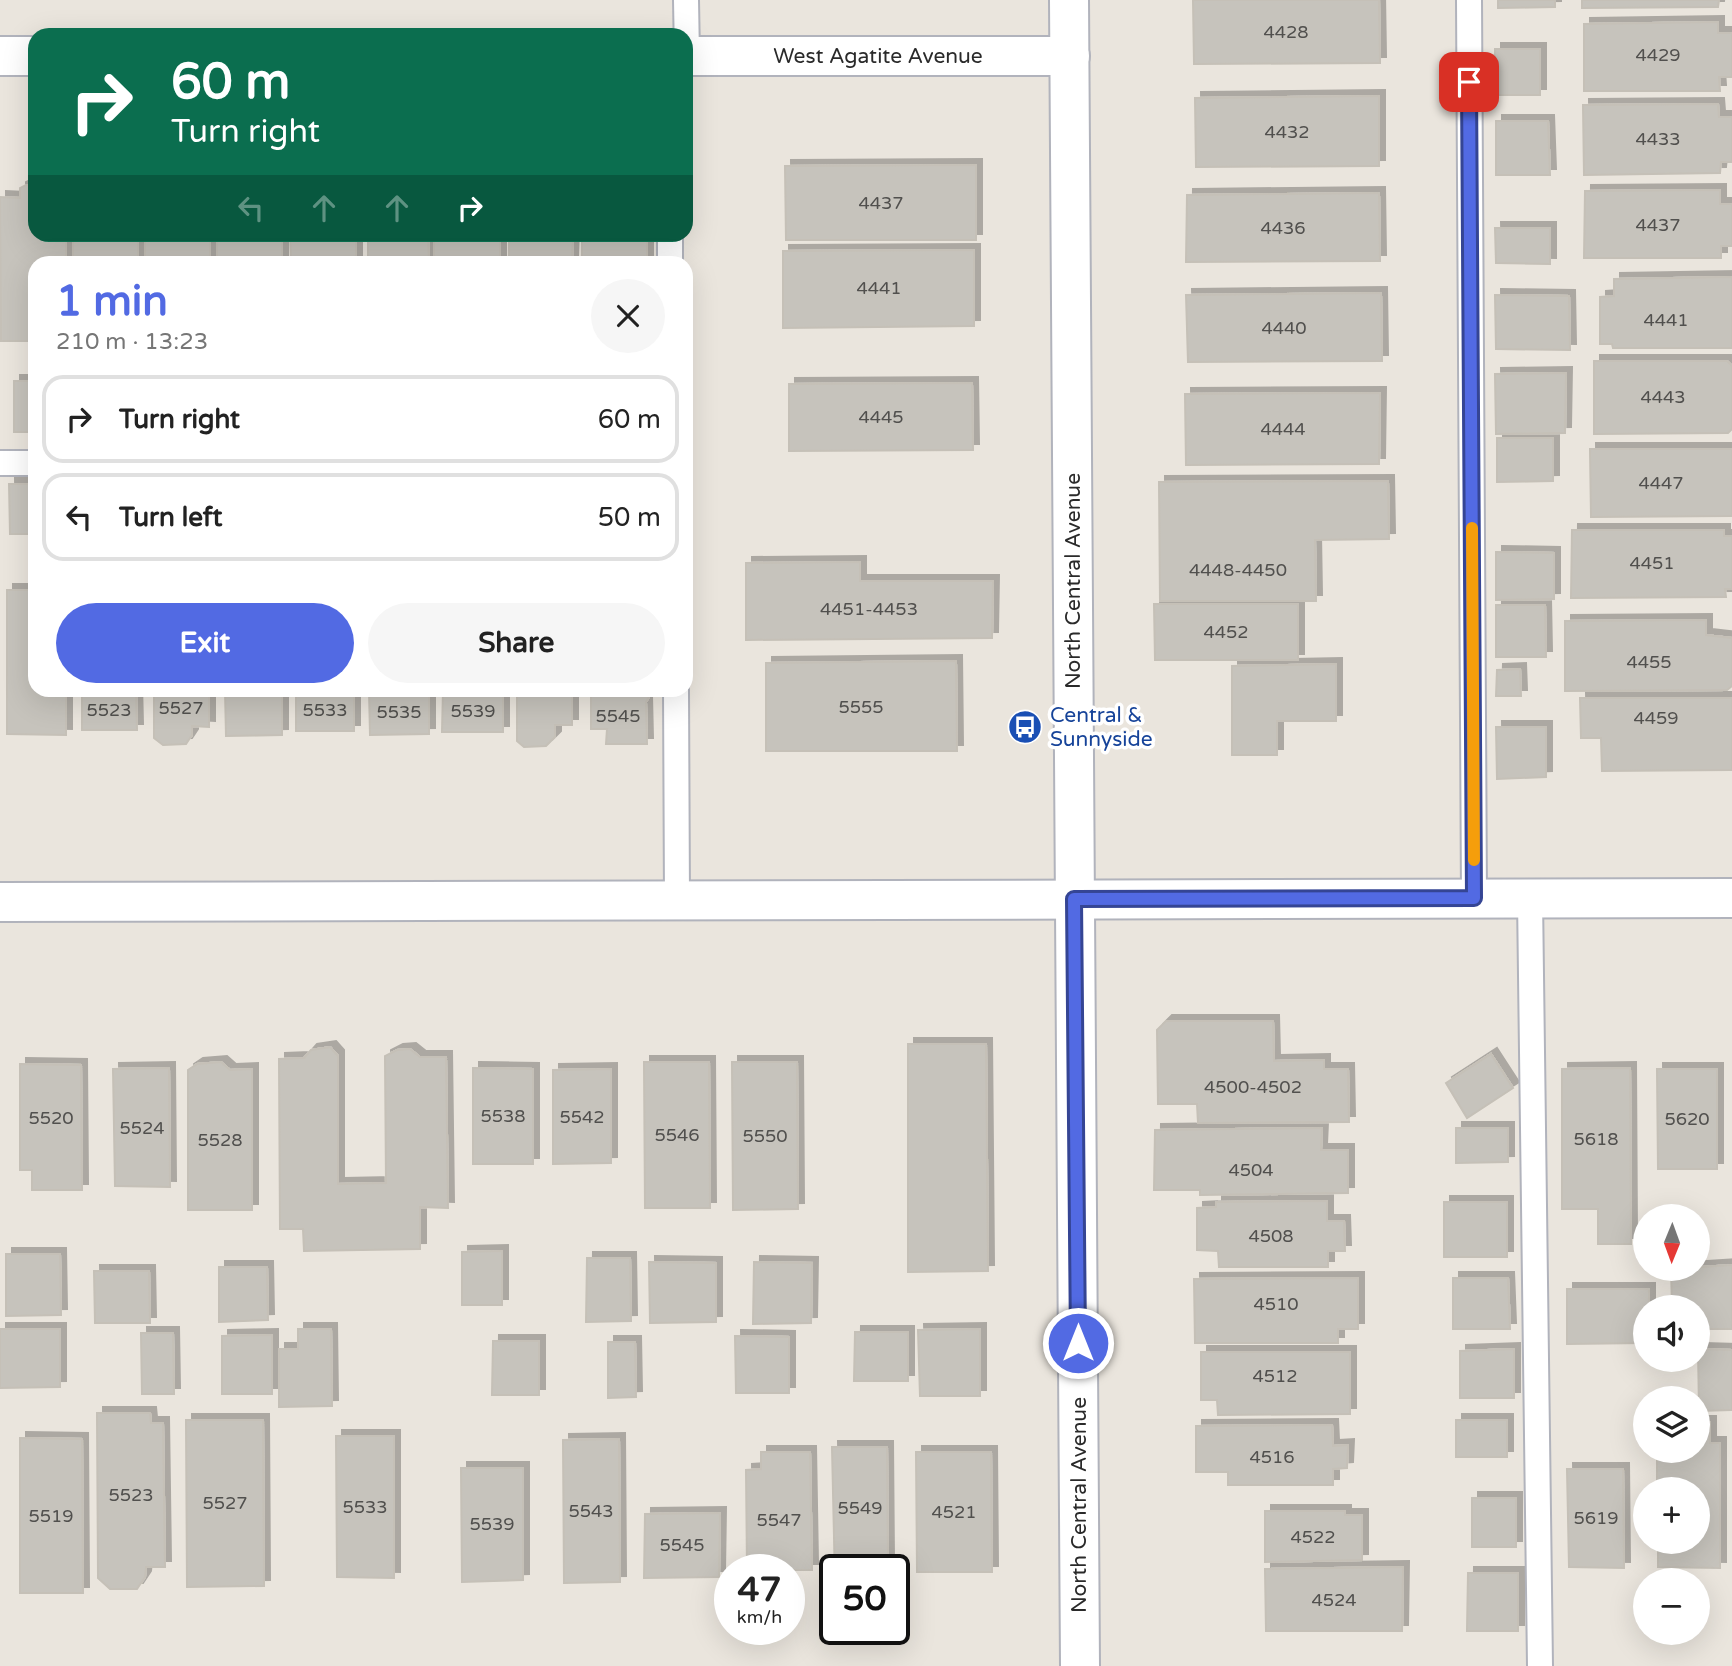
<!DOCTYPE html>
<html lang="en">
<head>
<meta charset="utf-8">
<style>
	body { margin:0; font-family:"Varela Round",sans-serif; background:#f6f6f6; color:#222; height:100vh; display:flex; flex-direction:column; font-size:26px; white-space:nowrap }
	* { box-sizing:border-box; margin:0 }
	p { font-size:23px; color:#767676 }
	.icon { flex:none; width:38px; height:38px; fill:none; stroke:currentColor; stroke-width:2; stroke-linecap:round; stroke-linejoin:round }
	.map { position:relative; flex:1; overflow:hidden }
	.side { position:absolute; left:28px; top:256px; width:665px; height:441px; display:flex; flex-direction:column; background:#fff; border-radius:21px; box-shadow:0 7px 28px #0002 }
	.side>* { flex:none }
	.hud { position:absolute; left:28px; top:28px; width:665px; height:214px; border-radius:21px; box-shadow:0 7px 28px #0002; background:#0b6e4f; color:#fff; overflow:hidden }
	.needle { width:46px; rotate:181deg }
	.fabs { position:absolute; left:1633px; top:1204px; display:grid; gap:14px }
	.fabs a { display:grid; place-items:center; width:77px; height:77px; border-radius:50%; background:#fff; box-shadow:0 7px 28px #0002; font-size:35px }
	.speed { position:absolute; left:714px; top:1554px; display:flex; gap:14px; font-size:35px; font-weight:700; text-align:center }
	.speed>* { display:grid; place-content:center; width:91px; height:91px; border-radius:50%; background:#fff; box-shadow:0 7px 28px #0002; line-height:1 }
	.speed small { font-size:18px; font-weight:400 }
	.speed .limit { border:4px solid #111; border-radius:10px; background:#fff; color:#111 }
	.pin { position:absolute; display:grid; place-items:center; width:60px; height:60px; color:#fff; margin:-30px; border-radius:14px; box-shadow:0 4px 10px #0006 }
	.me { position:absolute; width:77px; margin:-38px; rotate:0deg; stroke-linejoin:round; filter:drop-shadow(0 0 5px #0008) }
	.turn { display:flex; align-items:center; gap:24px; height:147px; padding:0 28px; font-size:32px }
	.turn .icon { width:91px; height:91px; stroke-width:2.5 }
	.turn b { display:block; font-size:49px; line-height:60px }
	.lanes { display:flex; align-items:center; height:66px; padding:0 28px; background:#0003; justify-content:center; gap:35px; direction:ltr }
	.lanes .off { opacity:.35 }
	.round { display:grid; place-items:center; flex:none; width:74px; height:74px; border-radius:37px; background:#f6f6f6 }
	.headline { display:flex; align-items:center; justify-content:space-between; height:119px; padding:0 28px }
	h1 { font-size:42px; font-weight:700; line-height:52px; color:#526ae3 }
	.primary-button { display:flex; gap:14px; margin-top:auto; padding:14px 28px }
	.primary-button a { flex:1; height:80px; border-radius:42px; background:#526ae3; color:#fff; font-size:28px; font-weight:700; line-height:80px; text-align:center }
	.primary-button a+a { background:#f6f6f6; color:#222 }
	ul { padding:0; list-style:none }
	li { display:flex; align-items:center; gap:21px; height:88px; margin:0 14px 10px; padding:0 14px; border:4px solid #e0e0e0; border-radius:21px }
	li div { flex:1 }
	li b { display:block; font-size:26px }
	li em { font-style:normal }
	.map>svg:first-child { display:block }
	.building { fill:#c6c3bc; stroke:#c5c0b7; stroke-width:2; filter:url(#shadow) }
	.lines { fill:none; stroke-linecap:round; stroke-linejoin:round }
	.service-casing { stroke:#b1b3bc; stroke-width:28 }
	.minor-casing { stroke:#b1b3bc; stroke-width:42 }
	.tertiary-casing { stroke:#b1b3bc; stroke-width:42 }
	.secondary-casing { stroke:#b1b3bc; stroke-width:42 }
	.service { stroke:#fff; stroke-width:24 }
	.minor { stroke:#fff; stroke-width:38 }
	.tertiary { stroke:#fff; stroke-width:38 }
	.secondary { stroke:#fff; stroke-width:38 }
	.route-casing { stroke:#354594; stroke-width:18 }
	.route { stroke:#526ae3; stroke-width:12 }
	.slow { stroke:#f59e0b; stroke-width:12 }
	.labels { text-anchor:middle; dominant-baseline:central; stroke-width:7; stroke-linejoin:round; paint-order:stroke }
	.number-label { font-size:18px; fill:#51504e }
	.street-label { font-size:21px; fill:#2a2a2a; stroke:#fff }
	.transit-label { font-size:21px; fill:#164399; stroke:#fff; text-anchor:start }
</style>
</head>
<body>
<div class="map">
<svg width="1732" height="1666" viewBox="0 0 1732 1666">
	<defs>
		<filter id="shadow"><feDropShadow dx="6" dy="-6" stdDeviation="0" flood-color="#0004"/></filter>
	</defs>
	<rect width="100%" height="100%" fill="#eae5dd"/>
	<g class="building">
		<path d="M 1193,0 L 1379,0 L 1380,63 L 1194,64 Z"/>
		<path d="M 1498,0 L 1555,0 L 1555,7 L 1498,8 Z"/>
		<path d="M 1582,0 L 1719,0 L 1718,7 L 1582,8 Z"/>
		<path d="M 1718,22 L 1718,33 L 1732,33 L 1732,77 L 1719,77 L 1720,91 L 1584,91 L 1584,24 Z"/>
		<rect x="1495" y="49" width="45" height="46"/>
		<path d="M 1379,96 L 1379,166 L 1196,167 L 1195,98 Z"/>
		<path d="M 1718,104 L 1719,117 L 1732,117 L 1732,162 L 1721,162 L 1720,173 L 1584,175 L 1583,105 Z"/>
		<path d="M 1496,121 L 1548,121 L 1550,175 L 1496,175 Z"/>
		<path d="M 976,165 L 976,240 L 786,240 L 785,166 Z"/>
		<path d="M 26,185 L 35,185 L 35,234 L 66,234 L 66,262 L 35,262 L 35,341 L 1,341 L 0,197 L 20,198 L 20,188 Z"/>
		<path d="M 1720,190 L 1720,204 L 1732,204 L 1732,246 L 1721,246 L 1721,258 L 1584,258 L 1585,191 Z"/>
		<path d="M 1379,193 L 1380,261 L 1186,262 L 1187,195 Z"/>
		<path d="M 1495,228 L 1550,228 L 1550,264 L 1496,263 Z"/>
		<rect x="73" y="234" width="65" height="28"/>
		<rect x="145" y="234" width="65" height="28"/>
		<rect x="217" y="234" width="65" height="28"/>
		<path d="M 290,234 L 356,234 L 356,262 L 291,262 Z"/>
		<path d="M 368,234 L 428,234 L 429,262 L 368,262 Z"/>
		<rect x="434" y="234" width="66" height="28"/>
		<path d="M 509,234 L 573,234 L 572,262 L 509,262 Z"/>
		<rect x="582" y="234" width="65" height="28"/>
		<path d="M 974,250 L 974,326 L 783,328 L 783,251 Z"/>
		<path d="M 1732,277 L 1732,348 L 1613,348 L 1612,344 L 1600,344 L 1600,297 L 1614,296 L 1614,279 Z"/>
		<path d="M 1381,293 L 1382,361 L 1188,362 L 1186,295 Z"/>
		<path d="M 1495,295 L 1569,296 L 1570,350 L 1496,349 Z"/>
		<path d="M 1594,361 L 1727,361 L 1732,366 L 1732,429 L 1728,433 L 1594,434 Z"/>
		<path d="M 1566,373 L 1565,433 L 1496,434 L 1495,374 Z"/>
		<rect x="14" y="381" width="21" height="51"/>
		<path d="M 972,383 L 973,450 L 789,451 L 789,384 Z"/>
		<path d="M 1380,393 L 1379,464 L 1186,465 L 1185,394 Z"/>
		<path d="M 1497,438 L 1553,438 L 1553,481 L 1497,482 Z"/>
		<path d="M 1590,449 L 1732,449 L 1732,516 L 1591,517 Z"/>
		<path d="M 1388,481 L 1389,539 L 1315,540 L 1316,601 L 1160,601 L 1159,482 Z"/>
		<path d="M 9,484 L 35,484 L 35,534 L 10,534 Z"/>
		<path d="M 1572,530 L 1724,530 L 1724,536 L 1732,536 L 1732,589 L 1725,589 L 1726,597 L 1571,598 Z"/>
		<path d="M 1496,552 L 1554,553 L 1554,599 L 1496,600 Z"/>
		<path d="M 860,562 L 860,581 L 993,581 L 992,638 L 746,640 L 746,563 Z"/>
		<path d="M 7,590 L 35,590 L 35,690 L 66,690 L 66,735 L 7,734 Z"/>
		<path d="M 1154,604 L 1298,604 L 1298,660 L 1155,660 Z"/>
		<path d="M 1496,605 L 1545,605 L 1546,657 L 1496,657 Z"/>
		<path d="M 1706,620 L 1706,635 L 1732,638 L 1732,686 L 1727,690 L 1565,691 L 1565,621 Z"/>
		<path d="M 956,661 L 957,751 L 766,751 L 766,663 Z"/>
		<path d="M 1336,664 L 1336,721 L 1277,721 L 1277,755 L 1232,755 L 1232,666 Z"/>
		<path d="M 1520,669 L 1521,696 L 1496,696 L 1497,670 Z"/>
		<path d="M 82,690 L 136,690 L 137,730 L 82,730 Z"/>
		<path d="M 154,690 L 209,690 L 209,727 L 192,726 L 192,735 L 186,744 L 163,745 L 154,738 Z"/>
		<path d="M 225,690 L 282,690 L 282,735 L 226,736 Z"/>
		<rect x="296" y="690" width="58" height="41"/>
		<path d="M 369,690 L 429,690 L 429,734 L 370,735 Z"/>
		<path d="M 443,690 L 503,690 L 503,732 L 442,732 Z"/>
		<path d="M 517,690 L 572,690 L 572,725 L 555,725 L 555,737 L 546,746 L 524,747 L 517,741 Z"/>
		<path d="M 591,690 L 653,690 L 646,702 L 647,744 L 606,744 L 607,729 L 591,729 Z"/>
		<path d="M 1580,698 L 1732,698 L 1732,770 L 1602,771 L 1601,738 L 1581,738 Z"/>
		<path d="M 1496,727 L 1546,727 L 1546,777 L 1497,779 Z"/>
		<path d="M 1166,1021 L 1273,1021 L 1274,1061 L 1324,1060 L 1324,1069 L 1348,1069 L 1349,1122 L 1198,1123 L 1197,1104 L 1158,1104 L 1157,1030 Z"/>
		<path d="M 908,1044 L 986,1044 L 988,1271 L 908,1272 Z"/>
		<path d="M 330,1047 L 338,1056 L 338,1184 L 386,1183 L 385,1056 L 397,1050 L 410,1049 L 420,1057 L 446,1057 L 448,1208 L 420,1207 L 420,1249 L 304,1251 L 303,1229 L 280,1229 L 279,1059 L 304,1058 L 311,1050 Z"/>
		<path d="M 1491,1054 L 1513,1088 L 1467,1118 L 1446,1083 Z"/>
		<path d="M 221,1062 L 230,1070 L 252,1069 L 252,1210 L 188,1210 L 188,1070 L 197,1064 Z"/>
		<path d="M 644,1062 L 709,1062 L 710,1208 L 645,1208 Z"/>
		<path d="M 732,1062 L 797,1062 L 798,1209 L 733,1210 Z"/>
		<path d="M 20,1064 L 81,1065 L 82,1190 L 32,1190 L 32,1170 L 20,1170 Z"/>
		<path d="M 169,1068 L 170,1187 L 115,1186 L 113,1069 Z"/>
		<path d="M 473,1068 L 533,1069 L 533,1164 L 473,1164 Z"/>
		<path d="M 1630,1068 L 1631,1244 L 1598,1244 L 1598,1209 L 1562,1209 L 1562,1069 Z"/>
		<path d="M 611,1069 L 611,1163 L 553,1164 L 553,1070 Z"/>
		<path d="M 1657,1069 L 1717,1069 L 1717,1169 L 1658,1169 Z"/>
		<path d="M 1322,1128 L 1321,1150 L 1348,1150 L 1348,1193 L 1200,1195 L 1200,1190 L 1154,1190 L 1155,1130 Z"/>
		<path d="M 1456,1128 L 1508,1128 L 1508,1162 L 1456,1163 Z"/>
		<path d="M 1327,1201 L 1327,1221 L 1344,1221 L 1345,1251 L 1328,1251 L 1328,1267 L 1219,1267 L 1218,1251 L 1197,1250 L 1197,1208 L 1216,1207 L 1216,1202 Z"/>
		<rect x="1444" y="1202" width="63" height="55"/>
		<path d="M 502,1251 L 502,1305 L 462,1305 L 462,1252 Z"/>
		<path d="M 6,1254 L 60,1254 L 61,1315 L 6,1316 Z"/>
		<path d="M 587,1258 L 630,1258 L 631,1321 L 586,1322 Z"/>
		<path d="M 649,1262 L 716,1263 L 716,1322 L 650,1323 Z"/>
		<path d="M 754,1262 L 812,1263 L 811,1323 L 753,1324 Z"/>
		<path d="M 1732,1265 L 1732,1329 L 1698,1329 L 1698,1307 L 1672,1307 L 1671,1269 Z"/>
		<path d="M 219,1267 L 267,1267 L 268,1320 L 219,1322 Z"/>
		<path d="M 94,1271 L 149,1271 L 150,1323 L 95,1323 Z"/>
		<path d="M 1358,1278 L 1358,1329 L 1338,1329 L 1338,1343 L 1195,1343 L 1194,1279 Z"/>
		<path d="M 1453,1278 L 1508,1278 L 1510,1329 L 1453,1329 Z"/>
		<path d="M 1567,1289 L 1649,1289 L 1649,1307 L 1645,1307 L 1645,1343 L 1567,1344 Z"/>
		<path d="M 0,1329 L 60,1329 L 60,1387 L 0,1388 Z"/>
		<path d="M 298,1329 L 331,1329 L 332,1406 L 279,1407 L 279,1349 L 298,1349 Z"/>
		<path d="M 980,1329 L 980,1396 L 920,1396 L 918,1330 Z"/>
		<path d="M 855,1332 L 908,1332 L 908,1381 L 854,1381 Z"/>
		<path d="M 141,1333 L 173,1333 L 174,1394 L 142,1394 Z"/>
		<path d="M 272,1335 L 272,1394 L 222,1394 L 222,1336 Z"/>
		<path d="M 735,1336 L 789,1337 L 789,1393 L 736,1393 Z"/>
		<path d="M 493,1341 L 539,1341 L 539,1395 L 492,1395 Z"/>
		<path d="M 608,1342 L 635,1342 L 636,1397 L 608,1398 Z"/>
		<path d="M 1514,1349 L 1514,1398 L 1460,1398 L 1460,1351 Z"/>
		<path d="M 1698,1349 L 1732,1350 L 1732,1410 L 1699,1411 Z"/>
		<path d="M 1201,1352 L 1350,1352 L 1350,1414 L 1218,1415 L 1217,1400 L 1201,1400 Z"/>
		<path d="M 97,1413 L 150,1413 L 151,1423 L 163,1423 L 165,1567 L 146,1567 L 145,1577 L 137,1589 L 110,1589 L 98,1578 Z"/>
		<path d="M 186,1420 L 263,1420 L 264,1586 L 187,1587 Z"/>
		<rect x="1456" y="1420" width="51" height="37"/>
		<path d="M 1698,1422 L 1710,1422 L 1710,1443 L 1720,1443 L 1720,1568 L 1658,1567 L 1658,1542 L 1698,1542 L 1698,1489 L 1657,1489 L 1657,1451 L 1698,1451 Z"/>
		<path d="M 1332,1425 L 1333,1446 L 1348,1445 L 1347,1468 L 1333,1469 L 1333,1485 L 1228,1485 L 1228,1472 L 1196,1472 L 1196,1426 Z"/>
		<path d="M 336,1436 L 394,1436 L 394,1578 L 337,1577 Z"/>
		<path d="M 20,1438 L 82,1439 L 83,1593 L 20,1593 Z"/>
		<path d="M 619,1439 L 620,1582 L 564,1583 L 563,1440 Z"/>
		<path d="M 832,1447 L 887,1447 L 888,1569 L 835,1570 L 835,1582 Z"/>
		<path d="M 761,1452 L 810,1452 L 812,1570 L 747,1570 L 746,1470 L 761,1469 Z"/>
		<path d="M 916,1452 L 991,1452 L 992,1572 L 917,1572 Z"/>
		<path d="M 461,1468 L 523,1468 L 523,1580 L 462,1582 Z"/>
		<path d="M 1567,1469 L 1623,1469 L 1624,1568 L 1569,1567 Z"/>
		<rect x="1472" y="1498" width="44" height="49"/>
		<path d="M 1265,1511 L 1345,1511 L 1345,1515 L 1362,1515 L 1362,1560 L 1265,1562 Z"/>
		<path d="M 720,1513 L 719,1577 L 644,1578 L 645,1514 Z"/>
		<path d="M 1403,1567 L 1402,1631 L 1266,1631 L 1265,1569 Z"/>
		<path d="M 1468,1573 L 1518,1573 L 1518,1631 L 1467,1631 Z"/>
	</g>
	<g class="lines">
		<g class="service-casing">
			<g id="service">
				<path d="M 686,0 L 687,56"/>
				<path d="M 1469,0 L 1474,898"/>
				<path d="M 670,234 L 670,262"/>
				<path d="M 0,463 L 35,463"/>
				<path d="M 676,690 L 677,900"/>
				<path d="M 1530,898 L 1540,1666"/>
			</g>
		</g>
		<g class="minor-casing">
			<g id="minor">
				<path d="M 0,56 L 35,56"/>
				<path d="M 686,56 L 1070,56"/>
			</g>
		</g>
		<g class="tertiary-casing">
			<path id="tertiary" d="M 0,902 L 1732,898"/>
		</g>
		<g class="secondary-casing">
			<path id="secondary" d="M 1069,0 L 1080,1666"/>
		</g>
		<use href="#service" class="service"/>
		<use href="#minor" class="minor"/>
		<use href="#tertiary" class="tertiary"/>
		<use href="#secondary" class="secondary"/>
	</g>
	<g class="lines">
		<g class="route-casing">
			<path id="route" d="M 1078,1343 L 1074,899 L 1474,898 L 1469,82"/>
		</g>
		<use href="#route" class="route"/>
		<path class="slow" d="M 1472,528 L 1474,860"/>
	</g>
	<defs>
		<g id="bus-disc" transform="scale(1.75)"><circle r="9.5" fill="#1a4fb4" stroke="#fff"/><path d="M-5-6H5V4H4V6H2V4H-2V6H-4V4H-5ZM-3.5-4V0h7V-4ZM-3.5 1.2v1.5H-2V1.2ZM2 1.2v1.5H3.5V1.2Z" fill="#fff"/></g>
	</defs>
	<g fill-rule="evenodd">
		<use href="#bus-disc" x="1025" y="727"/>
	</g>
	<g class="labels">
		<g class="number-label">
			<text x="1286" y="32">4428</text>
			<text x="1658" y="55">4429</text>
			<text x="1287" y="132">4432</text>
			<text x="1658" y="139">4433</text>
			<text x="881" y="203">4437</text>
			<text x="1658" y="225">4437</text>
			<text x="1283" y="228">4436</text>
			<text x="879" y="288">4441</text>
			<text x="1666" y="320">4441</text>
			<text x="1284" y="328">4440</text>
			<text x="1663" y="397">4443</text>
			<text x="881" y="417">4445</text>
			<text x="1283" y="429">4444</text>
			<text x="1661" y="483">4447</text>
			<text x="1652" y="563">4451</text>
			<text x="1238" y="570">4448-4450</text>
			<text x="869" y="609">4451-4453</text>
			<text x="1226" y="632">4452</text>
			<text x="1649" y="662">4455</text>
			<text x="861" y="707">5555</text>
			<text x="181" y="708">5527</text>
			<text x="109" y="710">5523</text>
			<text x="325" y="710">5533</text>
			<text x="473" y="711">5539</text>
			<text x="399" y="712">5535</text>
			<text x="618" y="716">5545</text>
			<text x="1656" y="718">4459</text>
			<text x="1253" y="1087">4500-4502</text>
			<text x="503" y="1116">5538</text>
			<text x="582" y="1117">5542</text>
			<text x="51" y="1118">5520</text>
			<text x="1687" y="1119">5620</text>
			<text x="142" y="1128">5524</text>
			<text x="677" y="1135">5546</text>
			<text x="765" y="1136">5550</text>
			<text x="1596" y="1139">5618</text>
			<text x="220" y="1140">5528</text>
			<text x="1251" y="1170">4504</text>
			<text x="1271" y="1236">4508</text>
			<text x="1276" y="1304">4510</text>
			<text x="1275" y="1376">4512</text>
			<text x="1272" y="1457">4516</text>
			<text x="131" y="1495">5523</text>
			<text x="225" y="1503">5527</text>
			<text x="365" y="1507">5533</text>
			<text x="860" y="1508">5549</text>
			<text x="591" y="1511">5543</text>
			<text x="954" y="1512">4521</text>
			<text x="51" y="1516">5519</text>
			<text x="1596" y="1518">5619</text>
			<text x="779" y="1520">5547</text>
			<text x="492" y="1524">5539</text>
			<text x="1313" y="1537">4522</text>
			<text x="682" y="1545">5545</text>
			<text x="1334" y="1600">4524</text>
		</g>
		<g class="street-label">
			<text x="878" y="56">West Agatite Avenue</text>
			<text transform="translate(1073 581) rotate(-90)">North Central Avenue</text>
			<text transform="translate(1079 1505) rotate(-90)">North Central Avenue</text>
		</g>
		<g class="transit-label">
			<text x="1050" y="715">Central &amp;<tspan x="1050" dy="24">Sunnyside</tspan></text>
		</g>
	</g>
</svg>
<div class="fabs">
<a><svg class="needle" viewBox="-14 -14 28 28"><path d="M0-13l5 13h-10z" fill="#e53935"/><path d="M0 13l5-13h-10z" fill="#767676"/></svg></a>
<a><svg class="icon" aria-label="sound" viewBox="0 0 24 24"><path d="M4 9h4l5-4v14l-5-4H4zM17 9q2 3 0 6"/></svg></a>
<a><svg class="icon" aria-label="layers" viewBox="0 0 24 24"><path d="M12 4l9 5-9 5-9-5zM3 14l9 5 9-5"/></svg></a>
<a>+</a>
<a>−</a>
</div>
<div class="speed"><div>47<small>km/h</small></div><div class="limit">50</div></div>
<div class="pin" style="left:1469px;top:82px;background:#d93025"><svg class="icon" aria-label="arrive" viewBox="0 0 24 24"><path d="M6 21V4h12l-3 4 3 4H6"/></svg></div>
<svg class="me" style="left:1078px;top:1343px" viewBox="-20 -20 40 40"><circle r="17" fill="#526ae3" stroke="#fff" stroke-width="3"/><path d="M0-11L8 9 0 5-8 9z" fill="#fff"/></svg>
<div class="hud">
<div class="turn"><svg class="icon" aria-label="right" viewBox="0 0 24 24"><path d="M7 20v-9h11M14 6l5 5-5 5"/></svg><div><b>60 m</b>Turn right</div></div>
<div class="lanes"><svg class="icon off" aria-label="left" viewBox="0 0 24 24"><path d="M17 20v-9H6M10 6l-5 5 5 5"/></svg><svg class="icon off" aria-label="ahead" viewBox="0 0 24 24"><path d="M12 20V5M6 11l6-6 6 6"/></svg><svg class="icon off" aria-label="ahead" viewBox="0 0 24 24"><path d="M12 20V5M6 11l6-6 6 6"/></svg><svg class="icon" aria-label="right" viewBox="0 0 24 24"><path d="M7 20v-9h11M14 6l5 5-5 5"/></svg></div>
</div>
<section class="side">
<div class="headline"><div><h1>1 min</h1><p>210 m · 13:23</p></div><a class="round"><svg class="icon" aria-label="close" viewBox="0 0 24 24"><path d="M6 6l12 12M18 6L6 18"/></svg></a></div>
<ul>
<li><svg class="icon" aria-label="right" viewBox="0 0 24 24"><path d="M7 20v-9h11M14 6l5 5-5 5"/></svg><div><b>Turn right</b></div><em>60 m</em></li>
<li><svg class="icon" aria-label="left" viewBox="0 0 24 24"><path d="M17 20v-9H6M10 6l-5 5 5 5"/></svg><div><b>Turn left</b></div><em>50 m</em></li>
</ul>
<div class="primary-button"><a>Exit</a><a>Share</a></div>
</section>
</div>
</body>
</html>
